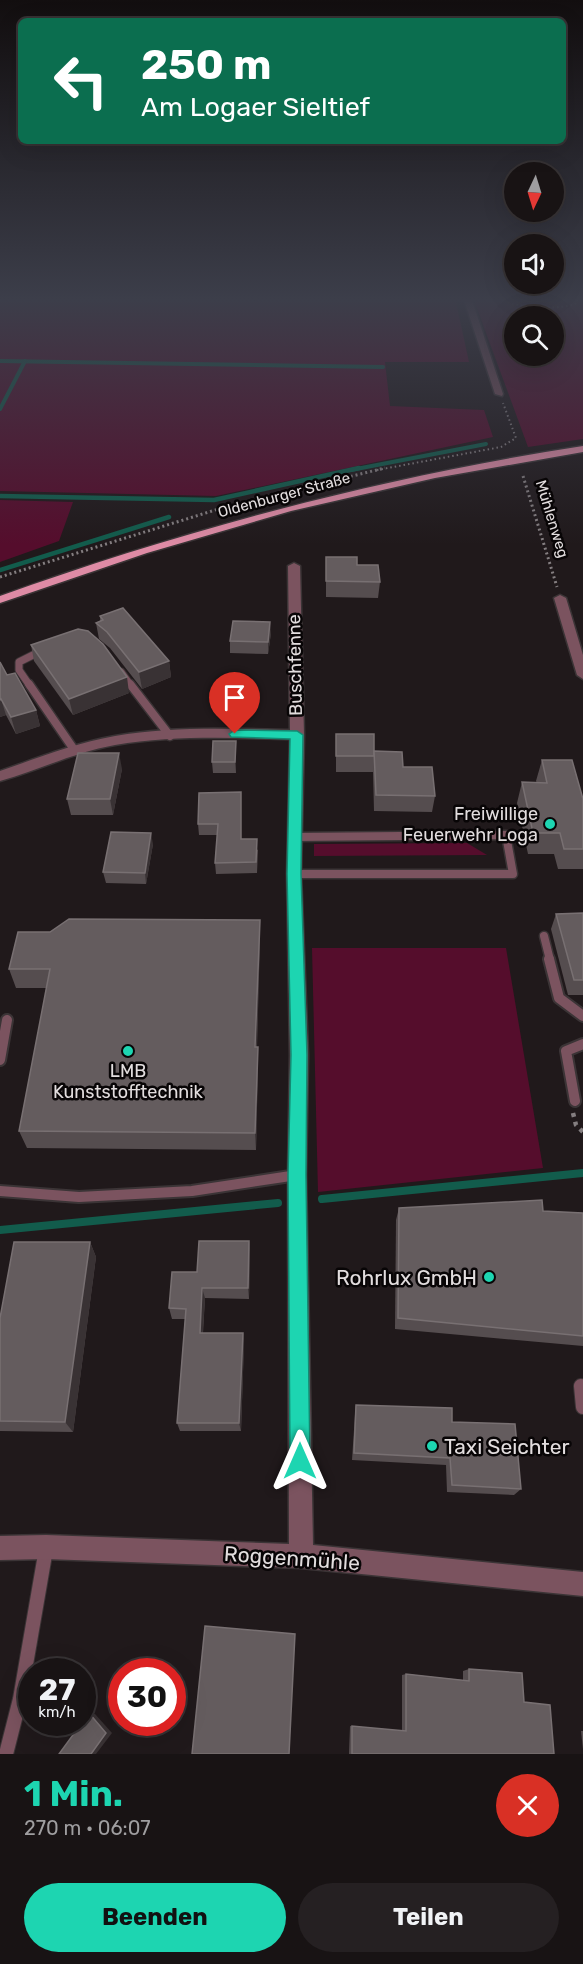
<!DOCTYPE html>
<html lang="de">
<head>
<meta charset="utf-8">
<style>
	body { margin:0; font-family:Rubik,sans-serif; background:#252022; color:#f1f3f6; height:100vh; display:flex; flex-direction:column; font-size:22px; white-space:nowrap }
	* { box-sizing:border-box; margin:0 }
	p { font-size:20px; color:#9f9ea0 }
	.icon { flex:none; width:33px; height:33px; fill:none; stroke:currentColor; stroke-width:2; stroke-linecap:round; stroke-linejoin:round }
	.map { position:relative; height:1754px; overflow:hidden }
	.sheet { display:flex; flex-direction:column; background:#181314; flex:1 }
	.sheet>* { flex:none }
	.guide { position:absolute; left:18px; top:18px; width:548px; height:126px; border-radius:9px; box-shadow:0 6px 24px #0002,0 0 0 2px #363234; background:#0b6e4f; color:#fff; overflow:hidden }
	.needle { width:39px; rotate:184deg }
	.buttons { position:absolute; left:504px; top:162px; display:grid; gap:12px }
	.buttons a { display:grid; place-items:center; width:60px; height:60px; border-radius:50%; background:#181314; box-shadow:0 6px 24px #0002,0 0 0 2px #363234; font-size:30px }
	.speed { position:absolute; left:18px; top:1658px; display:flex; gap:12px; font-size:30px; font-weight:700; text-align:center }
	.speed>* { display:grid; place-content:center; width:78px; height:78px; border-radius:50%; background:#181314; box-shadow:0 6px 24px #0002,0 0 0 2px #363234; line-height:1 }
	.speed small { font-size:15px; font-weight:400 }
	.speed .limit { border:9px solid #d22; background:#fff; color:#111 }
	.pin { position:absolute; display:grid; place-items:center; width:51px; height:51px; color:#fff; margin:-62px -26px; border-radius:50% 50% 50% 0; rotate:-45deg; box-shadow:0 0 6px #0007 }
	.pin .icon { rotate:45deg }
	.me { position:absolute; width:66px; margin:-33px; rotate:0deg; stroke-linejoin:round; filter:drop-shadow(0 0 4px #0008) }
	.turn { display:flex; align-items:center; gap:21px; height:126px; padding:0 24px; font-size:27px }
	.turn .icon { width:78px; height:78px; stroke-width:2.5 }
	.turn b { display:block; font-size:42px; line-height:51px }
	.round { display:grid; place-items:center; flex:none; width:63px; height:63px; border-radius:32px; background:#252022 }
	.headline { display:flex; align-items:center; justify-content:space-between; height:102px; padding:0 24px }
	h1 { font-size:36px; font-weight:700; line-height:45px; color:#1dd5b1 }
	.primary-button { display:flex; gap:12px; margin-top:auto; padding:12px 24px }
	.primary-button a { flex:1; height:69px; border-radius:36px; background:#1dd5b1; color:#111; font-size:24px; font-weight:700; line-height:69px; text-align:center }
	.primary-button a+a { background:#252022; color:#f1f3f6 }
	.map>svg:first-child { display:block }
	.green { fill:#550d2c; fill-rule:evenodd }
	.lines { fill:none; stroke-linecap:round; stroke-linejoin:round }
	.stream-far2 { stroke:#125c4c; stroke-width:4 }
	.stream-far1 { stroke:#125c4c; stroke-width:4.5 }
	.stream { stroke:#125c4c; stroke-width:8 }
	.service-far3-casing { stroke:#3b3436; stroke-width:9 }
	.service-far2-casing { stroke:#3b3436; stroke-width:11 }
	.service-far1-casing { stroke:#3b3436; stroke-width:14 }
	.service-casing { stroke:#3b3436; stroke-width:16 }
	.minor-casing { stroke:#3b3436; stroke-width:3 }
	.primary-casing { stroke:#3b3436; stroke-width:3 }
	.path-far2 { stroke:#847e80; stroke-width:2; stroke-dasharray:1.5 3; stroke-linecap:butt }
	.path-far1 { stroke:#847e80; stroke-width:3; stroke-dasharray:2 3; stroke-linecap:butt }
	.path { stroke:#847e80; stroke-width:4.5; stroke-dasharray:4 5; stroke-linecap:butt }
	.service-far3 { stroke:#7b535f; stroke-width:7 }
	.service-far2 { stroke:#7b535f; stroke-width:8 }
	.service-far1 { stroke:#7b535f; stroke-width:10 }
	.service { stroke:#7b535f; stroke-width:14 }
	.minor { fill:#7b535f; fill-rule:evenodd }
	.primary { fill:#de8ba5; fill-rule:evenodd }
	.wall { fill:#554d4f }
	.shaded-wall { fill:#393234 }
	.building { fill:#645c5e; stroke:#787072; stroke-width:1.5 }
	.route { fill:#1dd5b1; stroke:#138a73; stroke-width:1.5 }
	.poi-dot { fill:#1dd5b1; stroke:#080506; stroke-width:2 }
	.labels { text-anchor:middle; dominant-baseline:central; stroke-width:5; stroke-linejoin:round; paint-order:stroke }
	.far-street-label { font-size:15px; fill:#e2ddde; stroke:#080506 }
	.street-label { font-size:18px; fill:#e2ddde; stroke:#080506 }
	.poi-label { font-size:18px; fill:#e2ddde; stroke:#080506; text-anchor:end }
	.near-poi-label { font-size:21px; fill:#e2ddde; stroke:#080506; text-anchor:end }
	.near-street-label { font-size:21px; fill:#e2ddde; stroke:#080506 }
</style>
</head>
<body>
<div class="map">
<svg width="583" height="1754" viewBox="0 0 583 1754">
	<rect width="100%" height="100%" fill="#20191b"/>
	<g class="green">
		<path d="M 0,300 L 456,302 L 469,362 L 385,362 L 390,406 L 484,410 L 493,437 L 216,496 L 0,491 Z"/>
		<path d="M 474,300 L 583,300 L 583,439 L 528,447 ZM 514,316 L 554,316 L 554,356 L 514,356 Z"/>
		<path d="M 0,500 L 73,502 L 59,541 L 0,562 Z"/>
		<path d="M 467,843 L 487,855 L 314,856 L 314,844 Z"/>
		<path d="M 312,948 L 506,948 L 543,1168 L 318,1192 Z"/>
	</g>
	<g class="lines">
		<g class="stream-far2">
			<path d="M 0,361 L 383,367"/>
			<path d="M 0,409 L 25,361"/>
			<path d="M 351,470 L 486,444"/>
		</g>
		<g class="stream-far1">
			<path d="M 0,496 L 214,500 L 359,468"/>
			<path d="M 0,570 L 169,517"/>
		</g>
		<g class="stream">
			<path d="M 322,1199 L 583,1173"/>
			<path d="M 0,1230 L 278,1203"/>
		</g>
		<g class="service-far3-casing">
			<g id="service-far3">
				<path d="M 121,672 L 131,686"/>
				<path d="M 30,686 L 19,670 L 19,662 L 43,650"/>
			</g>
		</g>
		<g class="service-far2-casing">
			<g id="service-far2">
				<path d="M 29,684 L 75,751"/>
				<path d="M 130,684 L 170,736"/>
				<path d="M 294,874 L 513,874 L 506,835 L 296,837"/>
				<path d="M 544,936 L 550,960"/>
			</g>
		</g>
		<g class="service-far1-casing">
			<g id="service-far1">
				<path d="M 549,959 L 559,998 L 583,1016"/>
				<path d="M 0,1060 L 7,1020"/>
				<path d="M 575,1101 L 566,1051 L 583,1044"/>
				<path d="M 0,1191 L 79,1197 L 192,1191 L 297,1175"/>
			</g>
		</g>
		<g class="service-casing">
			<g id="service">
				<path d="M 581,1386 L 583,1407"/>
				<path d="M 6,1754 L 20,1699 L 46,1549"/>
			</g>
		</g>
		<g class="minor-casing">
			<g id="minor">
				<path d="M 464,300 L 472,300 L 503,394 L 502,396 L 495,394 Z"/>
				<path d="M 294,563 L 300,566 L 304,735 L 301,874 L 308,1055 L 306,1175 L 313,1545 L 583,1572 L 583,1596 L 301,1568 L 46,1559 L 0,1560 L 0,1536 L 46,1535 L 289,1544 L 288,1175 L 290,1055 L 287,874 L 290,739 C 232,738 172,735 115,745 C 75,752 39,770 0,781 L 0,771 C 38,758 75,743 115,736 C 172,726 232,729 290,730 L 288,566 Z"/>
				<path d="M 560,595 L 566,598 L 583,655 L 583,679 L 577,675 L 554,598 Z"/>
			</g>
		</g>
		<g class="primary-casing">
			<path id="primary" d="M 583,446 L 583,452 L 435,478 L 291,511 L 147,553 L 0,603 L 0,596 C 190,528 383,477 583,446 Z"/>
		</g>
		<g class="path-far2">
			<path d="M 504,300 C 518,309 562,310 577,303 L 577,300"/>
			<path d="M 377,470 L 501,447 L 516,438 L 503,403"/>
		</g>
		<g class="path-far1">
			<path d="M 523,476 L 557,587"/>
			<path d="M 0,577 L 225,507 L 385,468"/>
		</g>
		<path class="path" d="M 573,1113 L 576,1125 L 583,1132"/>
		<use href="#service-far3" class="service-far3"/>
		<use href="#service-far2" class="service-far2"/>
		<use href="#service-far1" class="service-far1"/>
		<use href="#service" class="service"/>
		<use href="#minor" class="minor"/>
		<use href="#primary" class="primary"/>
	</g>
	<g class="wall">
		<path d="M 326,557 L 357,565 L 380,582 L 378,598 L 326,597 Z"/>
		<path d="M 100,616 L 169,661 L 171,677 L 142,689 L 110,648 L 99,639 L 96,623 L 100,621 Z"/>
		<path d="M 271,633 L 268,654 L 230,653 L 230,641 Z"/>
		<path d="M 31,645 L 129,693 L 73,715 L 34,661 Z"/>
		<path d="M 0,662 L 7,675 L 36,710 L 40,726 L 16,734 L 6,715 L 0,717 Z"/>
		<path d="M 336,734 L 403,767 L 435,796 L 432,812 L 374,811 L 373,772 L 336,772 Z"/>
		<path d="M 236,752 L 236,773 L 213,773 L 212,762 Z"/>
		<path d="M 542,760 L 583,799 L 583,869 L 558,869 L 554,854 L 528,854 L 517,803 L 522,782 L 537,783 L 536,781 Z"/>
		<path d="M 122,769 L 113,815 L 71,815 L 67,799 Z"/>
		<path d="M 241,792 L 241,839 L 258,850 L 257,873 L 216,874 L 215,863 L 218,835 L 199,835 L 198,824 Z"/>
		<path d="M 153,844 L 146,884 L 106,883 L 103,872 Z"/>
		<path d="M 583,913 L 583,995 L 568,995 L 551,929 L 556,914 Z"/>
		<path d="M 260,920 L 260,939 L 257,1047 L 258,1065 L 256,1150 L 27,1148 L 19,1131 L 47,988 L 16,988 L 9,969 L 50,932 Z"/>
		<path d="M 399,1208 L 543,1211 L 583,1213 L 583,1346 L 395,1329 L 396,1220 Z"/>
		<path d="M 249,1241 L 250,1253 L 249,1299 L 205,1298 L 203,1333 L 243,1333 L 244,1343 L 241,1431 L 180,1431 L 177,1423 L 185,1319 L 172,1319 L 169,1308 L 197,1272 Z"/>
		<path d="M 90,1242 L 96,1257 L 73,1432 L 0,1431 L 0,1318 Z"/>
		<path d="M 356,1405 L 452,1422 L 521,1489 L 514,1495 L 447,1492 L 446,1465 L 352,1460 L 355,1414 Z"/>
		<path d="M 469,1669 L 524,1702 L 554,1754 L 349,1754 L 350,1726 L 402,1731 L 402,1675 L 406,1674 L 463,1680 L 463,1671 Z"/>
		<path d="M 581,1731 L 583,1731 L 583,1749 Z"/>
	</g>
	<g class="shaded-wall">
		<path d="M 270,622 L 271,633 L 268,654 L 268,642 Z"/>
		<path d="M 169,661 L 171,677 L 142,689 L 139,672 Z"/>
		<path d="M 127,677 L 129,693 L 73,715 L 69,699 Z"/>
		<path d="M 1,699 L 6,715 L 0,717 L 0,700 Z"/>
		<path d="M 36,710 L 40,726 L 16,734 L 11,717 Z"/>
		<path d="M 236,741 L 236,773 L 235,762 Z"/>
		<path d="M 119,753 L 122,769 L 113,815 L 110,799 Z"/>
		<path d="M 151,833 L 153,844 L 146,884 L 145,873 Z"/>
		<path d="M 260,920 L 260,939 L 256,1065 L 255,1047 Z"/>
		<path d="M 258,1047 L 258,1065 L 256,1150 L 255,1133 Z"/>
		<path d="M 249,1241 L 250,1253 L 249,1299 L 248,1288 Z"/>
		<path d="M 90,1242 L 96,1257 L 73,1432 L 65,1422 Z"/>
		<path d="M 202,1288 L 205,1298 L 202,1343 L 200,1333 Z"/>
		<path d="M 243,1333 L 244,1343 L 241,1431 L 239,1423 Z"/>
		<path d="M 89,1713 L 95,1714 L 112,1733 L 96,1754 L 91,1754 Z"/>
	</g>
	<g class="building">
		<path d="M 326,557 L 357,557 L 357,565 L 378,565 L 380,582 L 326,581 Z"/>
		<path d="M 123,608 L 169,661 L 139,672 L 107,632 L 96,623 L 103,620 L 100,616 Z"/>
		<path d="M 233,621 L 270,622 L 268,642 L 230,641 Z"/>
		<path d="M 78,629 L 88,631 L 103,644 L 127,677 L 69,699 L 31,645 Z"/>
		<path d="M 0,662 L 7,675 L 15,673 L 36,710 L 11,717 L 1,699 L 0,700 Z"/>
		<rect x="336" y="734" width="38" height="22"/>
		<path d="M 213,741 L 236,741 L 235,762 L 212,762 Z"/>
		<path d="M 374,751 L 402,752 L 403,767 L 432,767 L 435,796 L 376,795 Z"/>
		<path d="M 78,753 L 119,753 L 110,799 L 67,799 Z"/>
		<path d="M 542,760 L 572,760 L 583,799 L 583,849 L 564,849 L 560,833 L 533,833 L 522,782 L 547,783 Z"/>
		<path d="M 241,792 L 241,839 L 257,839 L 256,862 L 215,863 L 218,824 L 198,824 L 199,793 Z"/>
		<path d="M 111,832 L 151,833 L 145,873 L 103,872 Z"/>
		<path d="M 583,913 L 583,980 L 574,980 L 556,914 Z"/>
		<path d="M 69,919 L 260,920 L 255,1047 L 258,1047 L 255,1133 L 19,1131 L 50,969 L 9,969 L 18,932 L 50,932 Z"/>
		<path d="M 542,1200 L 543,1211 L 583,1213 L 583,1336 L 398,1318 L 399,1208 Z"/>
		<path d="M 199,1241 L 249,1241 L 248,1288 L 202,1288 L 200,1333 L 243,1333 L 239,1423 L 177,1423 L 186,1309 L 169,1308 L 172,1272 L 197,1272 Z"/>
		<path d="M 14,1242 L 90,1242 L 65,1422 L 0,1421 L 0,1318 Z"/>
		<path d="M 356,1405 L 452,1408 L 452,1422 L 515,1424 L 521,1489 L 452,1485 L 450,1458 L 354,1453 Z"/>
		<path d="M 205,1626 L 295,1634 L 289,1754 L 192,1754 Z"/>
		<path d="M 469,1669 L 522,1673 L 524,1702 L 550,1705 L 554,1754 L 352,1754 L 352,1726 L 406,1731 L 406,1674 L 469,1681 Z"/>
		<path d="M 89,1713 L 106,1733 L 91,1754 L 59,1754 Z"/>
	</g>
	<linearGradient id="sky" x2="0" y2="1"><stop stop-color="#120e0f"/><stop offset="0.55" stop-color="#3c3e4a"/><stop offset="1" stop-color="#3c3e4a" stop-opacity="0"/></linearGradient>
	<rect width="583" height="545" fill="url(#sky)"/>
	<path class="route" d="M 235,730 L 297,731 L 303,735 L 301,874 L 307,1055 L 306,1175 L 310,1461 L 307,1468 L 300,1471 L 293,1468 L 290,1461 L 288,1175 L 291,1055 L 287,874 L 290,739 L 231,737 L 229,734 Z"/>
	<g class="poi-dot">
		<circle cx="550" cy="824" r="6"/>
		<circle cx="128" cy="1051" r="6"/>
		<circle cx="489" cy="1277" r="6"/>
		<circle cx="432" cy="1446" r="6"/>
	</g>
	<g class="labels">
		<g class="far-street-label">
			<text transform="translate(284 495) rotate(-15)">Oldenburger Straße</text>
			<text transform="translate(552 519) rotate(73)">Mühlenweg</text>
		</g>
		<g class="street-label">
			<text transform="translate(295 665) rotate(-91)">Buschfenne</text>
		</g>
		<g class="poi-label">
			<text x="538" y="814">Freiwillige<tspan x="538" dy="21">Feuerwehr Loga</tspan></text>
			<text x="128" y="1071" text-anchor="middle">LMB<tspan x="128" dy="21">Kunststofftechnik</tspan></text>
		</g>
		<g class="near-poi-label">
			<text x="477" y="1277">Rohrlux GmbH</text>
			<text x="444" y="1446" text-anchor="start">Taxi Seichter</text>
		</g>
		<g class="near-street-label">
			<text transform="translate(292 1558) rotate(4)">Roggenmühle</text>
		</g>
	</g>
</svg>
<div class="buttons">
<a><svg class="needle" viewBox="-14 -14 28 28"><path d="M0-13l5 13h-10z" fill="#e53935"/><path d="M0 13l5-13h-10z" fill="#9f9ea0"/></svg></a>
<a><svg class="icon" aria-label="sound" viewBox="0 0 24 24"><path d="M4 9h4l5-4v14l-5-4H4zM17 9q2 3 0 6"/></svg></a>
<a><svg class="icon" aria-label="search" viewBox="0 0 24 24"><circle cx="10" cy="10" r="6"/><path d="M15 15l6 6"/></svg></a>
</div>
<div class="speed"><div>27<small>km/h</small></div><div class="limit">30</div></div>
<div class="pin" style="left:235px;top:734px;background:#d93025"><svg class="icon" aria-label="arrive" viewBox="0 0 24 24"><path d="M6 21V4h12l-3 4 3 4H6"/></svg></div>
<svg class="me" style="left:300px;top:1461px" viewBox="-20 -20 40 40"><path d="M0-17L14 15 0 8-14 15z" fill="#1dd5b1" stroke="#fff" stroke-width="4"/></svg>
<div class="guide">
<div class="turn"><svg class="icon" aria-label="left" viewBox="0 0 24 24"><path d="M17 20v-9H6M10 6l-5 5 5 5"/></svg><div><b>250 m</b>Am Logaer Sieltief</div></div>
</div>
</div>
<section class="sheet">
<div class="headline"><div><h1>1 Min.</h1><p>270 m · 06:07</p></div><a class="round" style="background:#d93025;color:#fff"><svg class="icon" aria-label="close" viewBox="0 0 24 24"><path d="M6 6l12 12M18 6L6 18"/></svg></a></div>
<div class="primary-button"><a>Beenden</a><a>Teilen</a></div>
</section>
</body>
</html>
